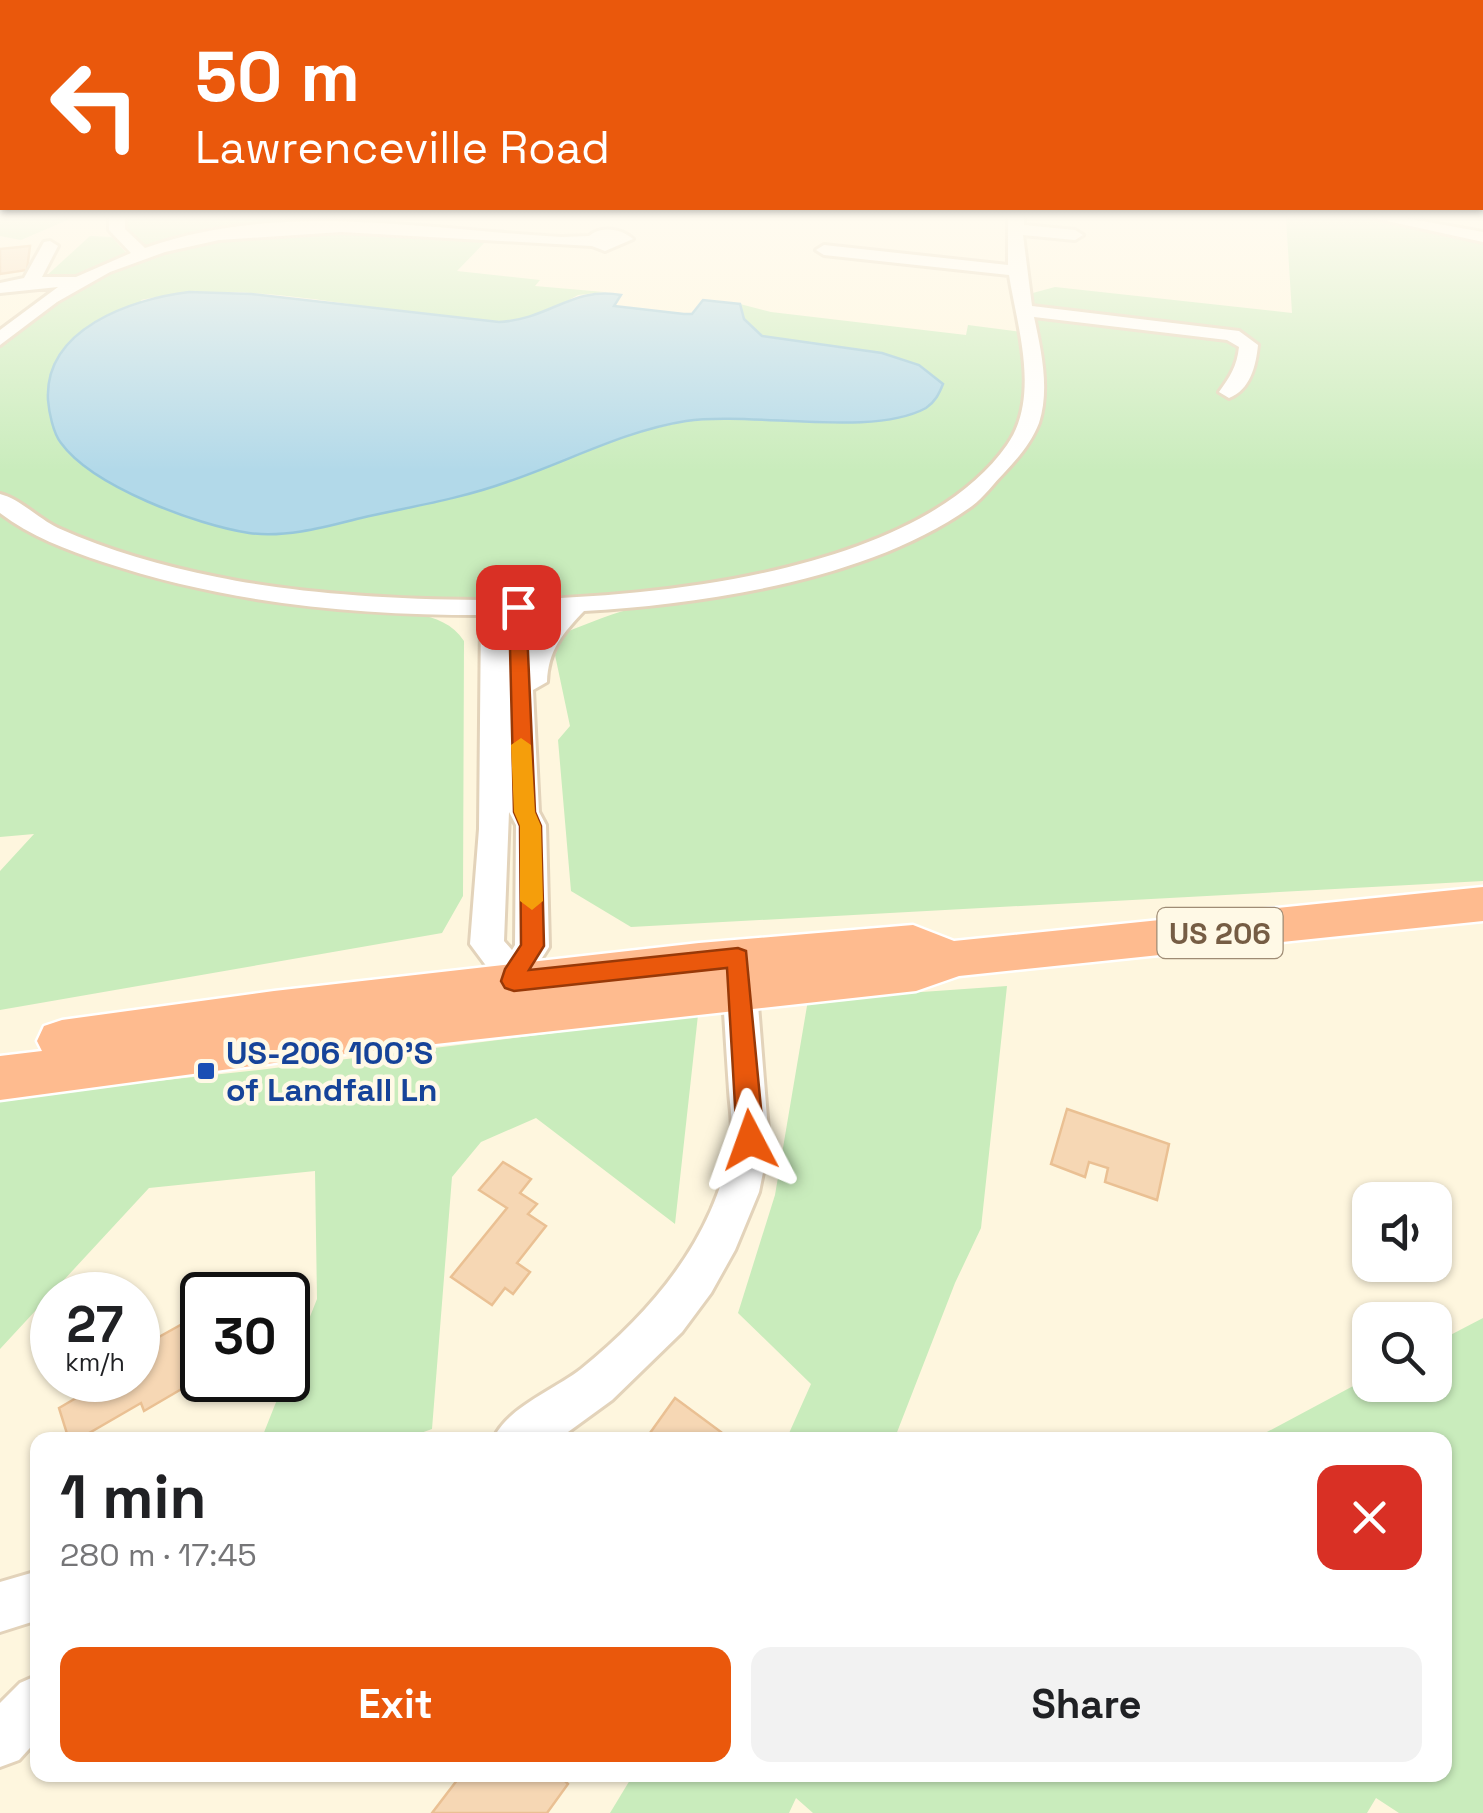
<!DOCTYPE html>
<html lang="en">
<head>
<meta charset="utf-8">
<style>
	body { margin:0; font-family:"Space Grotesk",sans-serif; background:#f2f2f2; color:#202124; height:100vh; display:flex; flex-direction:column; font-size:38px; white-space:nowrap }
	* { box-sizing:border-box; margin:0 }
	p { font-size:32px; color:#757577 }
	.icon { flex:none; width:55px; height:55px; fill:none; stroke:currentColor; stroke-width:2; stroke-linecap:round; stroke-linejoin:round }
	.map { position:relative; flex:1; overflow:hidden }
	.panel { position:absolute; left:30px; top:1432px; width:1422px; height:350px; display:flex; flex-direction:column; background:#fff; border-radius:20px; box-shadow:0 2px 8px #0004 }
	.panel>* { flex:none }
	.banner { position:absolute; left:0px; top:0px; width:1485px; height:210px; box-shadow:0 2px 8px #0004; background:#ea580c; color:#fff; overflow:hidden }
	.tools { position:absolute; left:1352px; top:1182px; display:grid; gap:20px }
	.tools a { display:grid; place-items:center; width:100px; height:100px; border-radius:20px; background:#fff; box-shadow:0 2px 8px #0004; font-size:50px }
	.speed { position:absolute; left:30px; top:1272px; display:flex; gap:20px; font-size:50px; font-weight:700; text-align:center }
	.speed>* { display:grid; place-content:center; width:130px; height:130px; border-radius:50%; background:#fff; box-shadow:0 2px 8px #0004; line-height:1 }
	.speed small { font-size:25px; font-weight:400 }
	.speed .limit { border:5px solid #111; border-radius:15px; background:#fff; color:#111 }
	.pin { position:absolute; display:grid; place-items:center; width:85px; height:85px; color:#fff; margin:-42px; border-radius:20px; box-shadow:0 5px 15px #0006 }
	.me { position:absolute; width:110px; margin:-55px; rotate:356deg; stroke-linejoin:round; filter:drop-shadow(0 0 8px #0008) }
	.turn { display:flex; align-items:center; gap:35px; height:210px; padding:0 30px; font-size:45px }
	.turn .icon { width:130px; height:130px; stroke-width:2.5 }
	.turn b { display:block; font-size:70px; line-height:85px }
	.round { display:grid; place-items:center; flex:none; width:105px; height:105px; border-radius:20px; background:#f2f2f2 }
	.head { display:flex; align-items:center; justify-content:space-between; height:170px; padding:0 30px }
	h1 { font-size:60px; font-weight:800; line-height:75px }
	.button { display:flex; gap:20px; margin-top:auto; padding:20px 30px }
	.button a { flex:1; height:115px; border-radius:20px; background:#ea580c; color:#fff; font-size:40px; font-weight:800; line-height:115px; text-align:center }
	.button a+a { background:#f2f2f2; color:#202124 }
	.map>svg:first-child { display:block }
	.green { fill:#c9ecbc }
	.water { fill:#b2d9e9; stroke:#97c7db; stroke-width:2.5 }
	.building { fill:#f6d7b4; stroke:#eac093; stroke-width:2.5 }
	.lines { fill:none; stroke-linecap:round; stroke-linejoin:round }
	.minor-casing { stroke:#e3d3ba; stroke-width:6 }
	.highway-casing { stroke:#fff; stroke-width:5 }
	.minor { fill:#fff; fill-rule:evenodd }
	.highway { fill:#febb8f; fill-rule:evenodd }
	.route { fill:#ea580c; stroke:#983908; stroke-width:2.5 }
	.slow { fill:#f59e0b }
	.transit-dot { fill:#1a4fb4; stroke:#fff9e6; stroke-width:4 }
	.labels { text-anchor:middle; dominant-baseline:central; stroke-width:9; stroke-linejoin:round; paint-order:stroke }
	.shield { fill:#fff9e6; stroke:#9f8c75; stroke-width:2.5 }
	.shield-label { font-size:30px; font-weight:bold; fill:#765d44 }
	.transit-label { font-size:32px; font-weight:bold; fill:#164399; stroke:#fff9e6; text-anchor:start }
</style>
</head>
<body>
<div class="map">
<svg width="1483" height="1813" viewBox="0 0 1483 1813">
	<rect width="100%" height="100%" fill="#fef6de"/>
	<g class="green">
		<path d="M 0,218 L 72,218 L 21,240 L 0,236 Z"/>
		<path d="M 123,218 L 334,218 L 365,223 L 144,248 L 123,229 Z"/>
		<path d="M 1286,218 L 1373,218 L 1483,240 L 1483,881 L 631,927 L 571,891 L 558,740 L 570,726 L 555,655 L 566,632 C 590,623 614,612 639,607 C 679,599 720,597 760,589 C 853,569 1012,517 1041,415 C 1052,379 1035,330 1029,294 L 1055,287 L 1292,313 Z"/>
		<path d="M 301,228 L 487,240 L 457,271 L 540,280 L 535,286 L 604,292 L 578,295 L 540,316 L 499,322 C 381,317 258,275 141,300 L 252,533 L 302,532 L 457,496 L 503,484 L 634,433 L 687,421 L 738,418 L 919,365 L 882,353 L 762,336 L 744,319 L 740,304 L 771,312 L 966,335 L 968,325 L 1021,332 C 1027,369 1034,410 1013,443 C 882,647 166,646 0,493 L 0,344 C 88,260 185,242 301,228 Z"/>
		<path d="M 90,236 L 112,237 L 128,255 L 71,281 L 43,279 Z"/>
		<path d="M 0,515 C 107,579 235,602 359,611 C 394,614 442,607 464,641 L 463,896 L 442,933 L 0,1010 L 0,871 L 34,834 L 0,837 Z"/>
		<path d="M 1007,986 L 981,1228 L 955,1283 L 894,1440 L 786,1440 L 811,1384 L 738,1313 L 775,1195 L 808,1000 Z"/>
		<path d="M 698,1015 L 675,1224 L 536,1118 L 481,1142 L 452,1177 L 432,1429 L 401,1440 L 261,1440 L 317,1299 L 315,1171 L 149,1188 L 0,1349 L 0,1098 L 259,1070 Z"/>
		<path d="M 1483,1318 L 1483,1813 L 1399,1813 L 1376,1798 L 1367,1813 L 813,1813 L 796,1798 L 789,1813 L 610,1813 L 633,1775 L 1445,1775 L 1445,1440 L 1252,1440 L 1370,1377 L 1370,1385 L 1435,1385 L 1435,1343 Z"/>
	</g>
	<path class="water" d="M 189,292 L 251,294 L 499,322 C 551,319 572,286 621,295 L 614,306 L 684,314 L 692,314 L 703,300 L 740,304 L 744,319 L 762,336 L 882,353 L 919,365 L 943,384 C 939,394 935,402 926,408 C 871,438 751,411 686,421 C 623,431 567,462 507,482 C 460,499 409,507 361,518 C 325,527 286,538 249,533 C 197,525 93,487 61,443 C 53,433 49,412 48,400 C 44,329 131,299 189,292 Z"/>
	<g class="building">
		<path d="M 30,246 L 27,270 L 0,274 L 0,249 Z"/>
		<path d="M 1067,1109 L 1169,1144 L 1157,1200 L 1105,1182 L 1108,1168 L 1089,1162 L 1085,1177 L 1051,1164 Z"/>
		<path d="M 503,1162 L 531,1179 L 520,1193 L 537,1204 L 528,1214 L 546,1226 L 517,1263 L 530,1272 L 513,1294 L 505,1288 L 492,1305 L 451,1277 L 507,1208 L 479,1190 Z"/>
		<path d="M 193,1318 L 198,1330 L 202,1328 L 202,1377 L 144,1411 L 141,1403 L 77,1440 L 69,1440 L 59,1408 L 107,1380 L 138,1380 L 138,1357 L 153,1349 L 150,1342 Z"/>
		<path d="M 675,1398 L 721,1432 L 716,1440 L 645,1440 Z"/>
		<path d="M 461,1775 L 559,1775 L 568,1784 L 547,1813 L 432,1813 Z"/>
	</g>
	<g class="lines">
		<g class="minor-casing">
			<g id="minor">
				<path d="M 109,218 L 125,218 L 125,229 L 145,248 C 278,200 426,230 562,237 L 589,236 C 602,225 622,229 633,239 L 605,251 L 592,246 L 341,232 L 219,240 L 165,252 L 110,272 L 57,302 L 0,345 L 0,330 L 58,287 L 0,293 L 0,283 L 24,278 L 44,242 L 50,241 L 58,246 L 42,277 L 76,277 L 131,253 L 109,230 Z"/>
				<path d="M 1008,218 L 1024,218 L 1024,225 L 1075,230 L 1083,235 L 1075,240 L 1023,235 L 1032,306 L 1239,331 L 1258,345 C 1256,366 1250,390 1229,398 L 1219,392 C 1230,377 1237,366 1239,347 L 1227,340 L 1034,317 C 1041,350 1050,389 1039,423 C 1031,443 1019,457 1004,473 C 994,483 984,497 972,506 C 871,579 707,604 584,611 C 563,633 548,650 547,682 L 533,690 L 539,812 L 546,825 L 549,947 L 530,977 L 531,1003 L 526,1013 L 514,1017 L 502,1013 L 497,1003 L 496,979 L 470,944 L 479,829 L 481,615 C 353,615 226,603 103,562 C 67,550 30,536 0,513 L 0,494 C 20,499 39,519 58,528 C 109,551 163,566 217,577 C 408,617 883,622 1007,445 C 1041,397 1017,326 1009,275 L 824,255 L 816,250 L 824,245 L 1008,265 ZM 554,612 L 531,640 L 530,614 ZM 509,812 L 516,825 L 515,945 L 512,950 L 504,941 Z"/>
				<path d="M 1374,218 L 1405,218 L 1483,232 L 1483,242 Z"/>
				<path d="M 738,954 L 750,958 L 755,967 L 769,1143 L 759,1192 L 735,1250 L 711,1293 L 682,1332 L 612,1400 L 557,1440 L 493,1440 C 506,1408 554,1390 581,1369 C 653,1311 715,1237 731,1144 C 734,1126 730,1108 729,1090 C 726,1049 724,1008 721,967 L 726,958 Z"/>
				<path d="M 38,1571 L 38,1620 L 0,1632 L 0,1582 Z"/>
				<path d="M 38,1675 L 38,1739 L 19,1760 L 0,1767 L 0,1703 L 20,1683 Z"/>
			</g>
		</g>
		<g class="highway-casing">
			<path id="highway" d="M 1483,887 L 1483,921 L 959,976 L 916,991 L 318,1057 L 0,1100 L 0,1056 L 42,1051 L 37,1041 L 44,1026 L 62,1020 L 274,991 L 699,943 L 913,925 L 954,941 Z"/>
		</g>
		<use href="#minor" class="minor"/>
		<use href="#highway" class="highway"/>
	</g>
	<linearGradient id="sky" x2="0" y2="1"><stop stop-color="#92c3e8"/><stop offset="0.46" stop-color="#fffbf0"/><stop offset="1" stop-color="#fffbf0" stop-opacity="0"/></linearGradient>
	<rect width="1483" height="471" fill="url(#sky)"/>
	<path class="route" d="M 518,602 L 526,607 L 535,812 L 541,826 L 544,946 L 529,970 L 738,948 L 746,951 L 764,1140 L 760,1149 L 750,1152 L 741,1149 L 737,1140 L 727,968 L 514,991 L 505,988 L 501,981 L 505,969 L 521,945 L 520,826 L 514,812 L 509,607 Z"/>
	<path class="slow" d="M 521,738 L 531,745 L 535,812 L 541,826 L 543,901 L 532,910 L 520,901 L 520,826 L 514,812 L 511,745 Z"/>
	<rect class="transit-dot" x="196" y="1061" width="20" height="20" rx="5"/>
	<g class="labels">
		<rect class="shield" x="1157.5" y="908" width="125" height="50" rx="8"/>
		<g class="shield-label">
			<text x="1220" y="933">US 206</text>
		</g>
		<g class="transit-label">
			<text x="226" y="1053">US-206 100'S<tspan x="226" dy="37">of Landfall Ln</tspan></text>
		</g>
	</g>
</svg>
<div class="tools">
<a><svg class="icon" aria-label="sound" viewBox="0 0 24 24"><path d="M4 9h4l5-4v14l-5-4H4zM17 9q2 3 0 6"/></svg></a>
<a><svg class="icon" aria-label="search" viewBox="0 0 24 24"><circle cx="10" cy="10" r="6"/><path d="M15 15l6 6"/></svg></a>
</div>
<div class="speed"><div>27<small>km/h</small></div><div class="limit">30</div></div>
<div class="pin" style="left:518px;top:607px;background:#d93025"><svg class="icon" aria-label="arrive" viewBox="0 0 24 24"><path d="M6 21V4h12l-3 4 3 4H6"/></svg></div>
<svg class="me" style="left:750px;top:1140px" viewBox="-20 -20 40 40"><path d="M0-17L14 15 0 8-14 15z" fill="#ea580c" stroke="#fff" stroke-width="4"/></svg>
<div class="banner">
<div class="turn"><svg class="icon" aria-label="left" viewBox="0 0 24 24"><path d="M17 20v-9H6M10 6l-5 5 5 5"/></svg><div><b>50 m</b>Lawrenceville Road</div></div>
</div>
<section class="panel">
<div class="head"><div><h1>1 min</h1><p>280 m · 17:45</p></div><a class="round" style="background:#d93025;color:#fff"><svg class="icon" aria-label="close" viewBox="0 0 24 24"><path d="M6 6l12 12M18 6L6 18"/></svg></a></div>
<div class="button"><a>Exit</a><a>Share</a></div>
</section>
</div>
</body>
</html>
